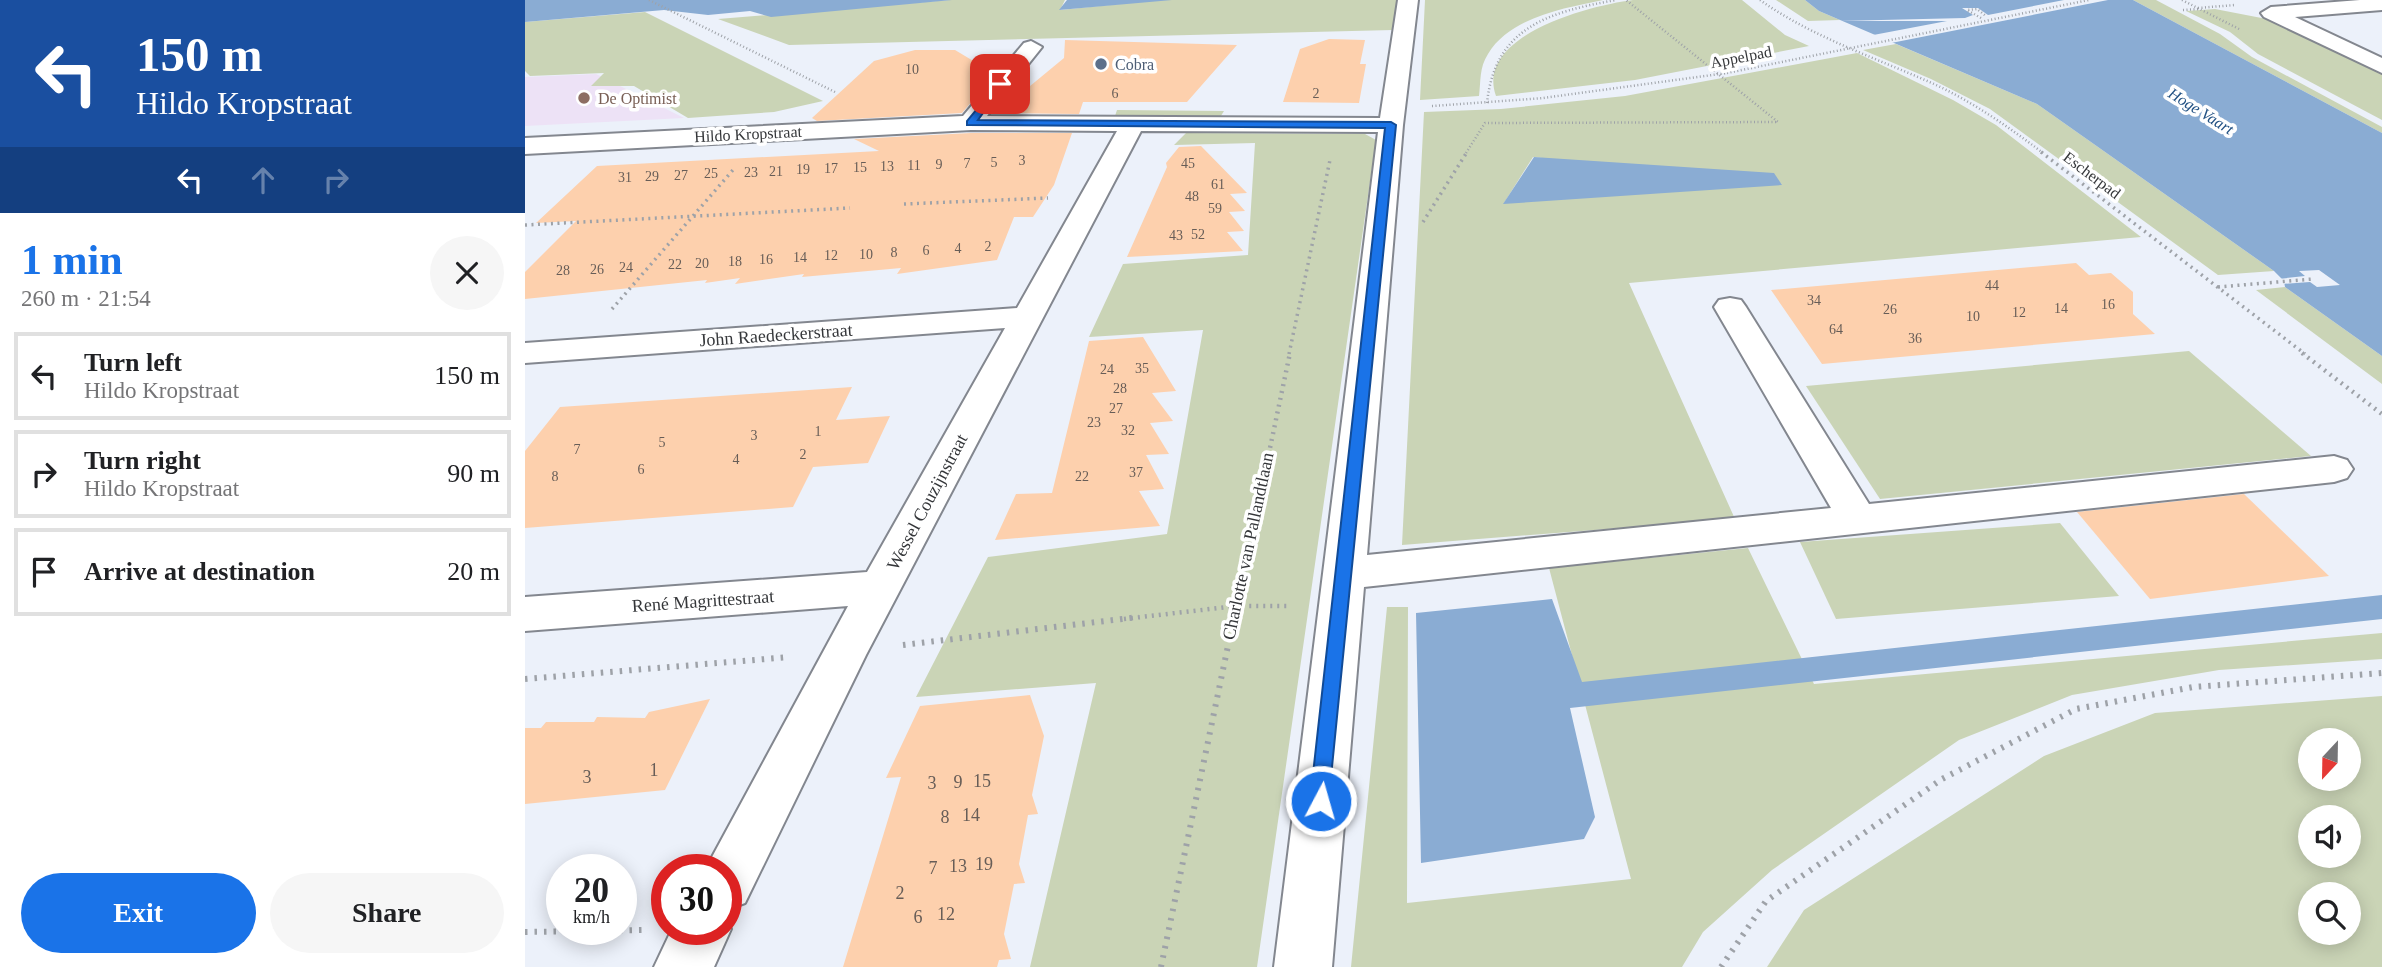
<!DOCTYPE html>
<html lang="en">
<head>
<meta charset="utf-8">
<style>
	body { margin:0; font-family:Georgia,serif; background:#f6f6f6; color:#202124; height:100vh; display:flex; flex-direction:column; font-size:26px; white-space:nowrap }
	* { box-sizing:border-box; margin:0 }
	p { font-size:23px; color:#757577 }
	.icon { flex:none; width:38px; height:38px; fill:none; stroke:currentColor; stroke-width:2; stroke-linecap:round; stroke-linejoin:round }
	.map { position:relative; flex:1; overflow:hidden }
	.details { display:flex; flex-direction:column; background:#fff; width:525px }
	.details>* { flex:none }
	.top-card { background:#1a4fa0; color:#fff; overflow:hidden }
	.needle { width:46px; rotate:202deg }
	.buttons { position:absolute; left:1773px; top:728px; display:grid; gap:14px }
	.buttons a { display:grid; place-items:center; width:63px; height:63px; border-radius:50%; background:#fff; box-shadow:0 4px 18px #0003; font-size:35px }
	.speed { position:absolute; left:21px; top:854px; display:flex; gap:14px; font-size:35px; font-weight:700; text-align:center }
	.speed>* { display:grid; place-content:center; width:91px; height:91px; border-radius:50%; background:#fff; box-shadow:0 4px 18px #0003; line-height:1 }
	.speed small { font-size:18px; font-weight:400 }
	.speed .limit { border:10px solid #d22; background:#fff; color:#111 }
	.pin { position:absolute; display:grid; place-items:center; width:60px; height:60px; color:#fff; margin:-30px; border-radius:14px; box-shadow:0 4px 10px #0006 }
	.me { position:absolute; width:77px; margin:-38px; rotate:6deg; stroke-linejoin:round; filter:drop-shadow(0 0 5px #0008) }
	.turn { display:flex; align-items:center; gap:24px; height:147px; padding:0 21px; font-size:32px }
	.turn .icon { width:91px; height:91px; stroke-width:2.5 }
	.turn b { display:block; font-size:49px; line-height:60px }
	.lanes { display:flex; align-items:center; height:66px; padding:0 21px; background:#0003; justify-content:center; gap:35px; direction:ltr }
	.lanes .off { opacity:.35 }
	.round { display:grid; place-items:center; flex:none; width:74px; height:74px; border-radius:37px; background:#f6f6f6 }
	.overview { display:flex; align-items:center; justify-content:space-between; height:119px; padding:0 21px }
	h1 { font-size:42px; font-weight:700; line-height:52px; color:#1a73e8 }
	.button { display:flex; gap:14px; margin-top:auto; padding:14px 21px }
	.button a { flex:1; height:80px; border-radius:42px; background:#1a73e8; color:#fff; font-size:28px; font-weight:700; line-height:80px; text-align:center }
	.button a+a { background:#f6f6f6; color:#202124 }
	ul { padding:0; list-style:none }
	li { display:flex; align-items:center; gap:21px; height:88px; margin:0 14px 10px; padding:0 7px; border:4px solid #e0e0e0; border-radius:0px }
	li div { flex:1 }
	li b { display:block; font-size:26px }
	li em { font-style:normal }
	main { display:flex; flex:1; min-height:0 }
	.map>svg:first-child { display:block }
	.education { fill:#ede2f6 }
	.green { fill:#cad4b6; fill-rule:evenodd }
	.water { fill:#8aacd3 }
	.pier { fill:#ecf1fa }
	.building { fill:#fdd0ad }
	.lines { fill:none; stroke-linecap:round; stroke-linejoin:round }
	.minor-casing { stroke:#83878f; stroke-width:4 }
	.path-far3 { stroke:#9ea2a8; stroke-width:2.5; stroke-dasharray:1 2.5; stroke-linecap:butt }
	.path-far2 { stroke:#9ea2a8; stroke-width:3.5; stroke-dasharray:2 4.5; stroke-linecap:butt }
	.path-far1 { stroke:#9ea2a8; stroke-width:4.5; stroke-dasharray:2 5; stroke-linecap:butt }
	.path { stroke:#9ea2a8; stroke-width:6; stroke-dasharray:2.5 7; stroke-linecap:butt }
	.minor { fill:#fff; fill-rule:evenodd }
	.path-bridge { stroke:#9ea2a8; stroke-width:2.5; stroke-dasharray:1 2.5; stroke-linecap:butt }
	.route { fill:#1a73e8; stroke:#114b97; stroke-width:2 }
	.service-dot { fill:#5c6f8a; stroke:#fff; stroke-width:2.5 }
	.education-dot { fill:#8d6e63; stroke:#fff; stroke-width:2.5 }
	.labels { text-anchor:middle; dominant-baseline:central; stroke-width:7; stroke-linejoin:round; paint-order:stroke }
	.number-label { font-size:14px; fill:#675d57 }
	.far-street-label { font-size:16px; fill:#35373a; stroke:#fff }
	.far-service-label { font-size:16px; fill:#4e5e75; stroke:#fff; text-anchor:start }
	.far-education-label { font-size:16px; fill:#785e54; stroke:#fff; text-anchor:start }
	.far-water-label { font-size:16px; font-style:italic; fill:#235284; stroke:#fff }
	.street-label { font-size:18px; fill:#35373a; stroke:#fff }
	.near-number-label { font-size:18px; fill:#675d57 }
</style>
</head>
<body>
<main>
<section class="details">
<div class="top-card">
<div class="turn"><svg class="icon" aria-label="left" viewBox="0 0 24 24"><path d="M17 20v-9H6M10 6l-5 5 5 5"/></svg><div><b>150 m</b>Hildo Kropstraat</div></div>
<div class="lanes"><svg class="icon" aria-label="left" viewBox="0 0 24 24"><path d="M17 20v-9H6M10 6l-5 5 5 5"/></svg><svg class="icon off" aria-label="ahead" viewBox="0 0 24 24"><path d="M12 20V5M6 11l6-6 6 6"/></svg><svg class="icon off" aria-label="right" viewBox="0 0 24 24"><path d="M7 20v-9h11M14 6l5 5-5 5"/></svg></div>
</div>
<div class="overview"><div><h1>1 min</h1><p>260 m · 21:54</p></div><a class="round"><svg class="icon" aria-label="close" viewBox="0 0 24 24"><path d="M6 6l12 12M18 6L6 18"/></svg></a></div>
<ul>
<li><svg class="icon" aria-label="left" viewBox="0 0 24 24"><path d="M17 20v-9H6M10 6l-5 5 5 5"/></svg><div><b>Turn left</b><p>Hildo Kropstraat</p></div><em>150 m</em></li>
<li><svg class="icon" aria-label="right" viewBox="0 0 24 24"><path d="M7 20v-9h11M14 6l5 5-5 5"/></svg><div><b>Turn right</b><p>Hildo Kropstraat</p></div><em>90 m</em></li>
<li><svg class="icon" aria-label="arrive" viewBox="0 0 24 24"><path d="M6 21V4h12l-3 4 3 4H6"/></svg><div><b>Arrive at destination</b></div><em>20 m</em></li>
</ul>
<div class="button"><a>Exit</a><a>Share</a></div>
</section>
<div class="map">
<svg width="1857" height="967" viewBox="0 0 1857 967">
	<rect width="100%" height="100%" fill="#ecf1fa"/>
	<path class="education" d="M 71,74 L 159,118 L 0,126 L 0,77 Z"/>
	<g class="green">
		<path d="M 424,0 L 540,0 L 535,10 L 635,0 L 872,0 L 868,30 L 264,45 L 193,19 Z"/>
		<path d="M 900,0 L 1078,0 C 1040,8 985,17 963,54 C 954,68 956,81 954,96 L 895,100 Z"/>
		<path d="M 1108,0 L 1217,0 L 1260,35 L 1284,46 L 1110,80 L 971,96 C 949,35 1067,5 1108,0 Z"/>
		<path d="M 1251,0 L 1280,0 L 1294,11 L 1315,20 L 1283,21 Z"/>
		<path d="M 1608,0 L 1631,0 L 1695,34 L 1727,57 L 1857,127 L 1857,133 Z"/>
		<path d="M 1690,9 L 1752,21 L 1857,71 L 1857,120 L 1733,54 L 1705,32 L 1661,11 Z"/>
		<path d="M 120,12 L 298,101 L 249,112 L 163,118 L 109,86 L 66,86 L 79,73 L 5,76 L 0,71 L 0,22 Z"/>
		<path d="M 1371,44 L 1512,104 L 1749,271 L 1693,275 L 1465,109 L 1406,79 L 1338,50 Z"/>
		<path d="M 1332,53 L 1428,100 L 1471,125 L 1616,237 L 1104,283 L 1210,519 L 877,545 L 899,112 L 976,109 L 1100,96 ZM 1008,157 L 1257,184 L 979,203 Z"/>
		<path d="M 592,110 L 699,111 L 694,119 L 589,119 Z"/>
		<path d="M 661,133 L 840,134 L 851,140 L 732,967 L 505,967 L 571,683 L 391,697 L 463,557 L 642,534 L 678,330 L 564,337 L 598,264 L 723,255 L 730,143 L 649,145 Z"/>
		<path d="M 1760,287 L 1857,356 L 1857,384 L 1731,290 Z"/>
		<path d="M 1664,351 L 1786,456 L 1355,499 L 1281,386 Z"/>
		<path d="M 1535,523 L 1594,596 L 1311,619 L 1275,542 Z"/>
		<path d="M 1223,548 L 1289,684 L 1857,633 L 1857,659 L 1694,670 L 1547,695 L 1434,740 L 1247,870 L 1178,932 L 1157,967 L 826,967 L 862,607 L 883,607 L 882,903 L 1106,879 L 1024,568 Z"/>
		<path d="M 1857,696 L 1857,967 L 1242,967 L 1279,910 L 1519,756 L 1630,713 ZM 1785,740 L 1824,740 L 1824,779 L 1785,779 ZM 1785,817 L 1824,817 L 1824,856 L 1785,856 ZM 1785,894 L 1824,894 L 1824,933 L 1785,933 Z"/>
	</g>
	<g class="water">
		<path d="M 0,0 L 427,0 L 246,17 L 225,11 L 183,15 L 139,10 L 0,22 Z"/>
		<path d="M 542,0 L 647,0 L 534,10 Z"/>
		<path d="M 1280,0 L 1608,0 L 1857,133 L 1857,356 L 1760,287 L 1759,281 L 1749,271 L 1512,104 L 1294,11 Z"/>
		<path d="M 1009,157 L 1249,173 L 1257,185 L 978,204 Z"/>
		<path d="M 1857,595 L 1857,619 L 1045,708 L 1070,817 L 1059,839 L 896,863 L 891,613 L 1027,599 L 1057,682 Z"/>
	</g>
	<g class="pier">
		<path d="M 1539,0 L 1583,0 L 1361,44 L 1343,36 L 1422,21 L 1314,21 L 1440,18 L 1448,15 L 1437,8 L 1453,8 L 1463,15 Z"/>
		<path d="M 1794,270 L 1815,285 L 1792,287 L 1785,282 L 1756,284 L 1753,279 L 1780,276 L 1774,271 Z"/>
	</g>
	<g class="building">
		<path d="M 804,39 L 840,40 L 835,64 L 841,64 L 834,103 L 758,102 L 775,49 Z"/>
		<path d="M 540,40 L 712,45 L 662,102 L 558,102 L 554,114 L 467,113 L 490,85 L 499,91 L 539,58 Z"/>
		<path d="M 390,50 L 430,50 L 470,74 L 437,113 L 292,121 L 287,118 L 349,61 Z"/>
		<path d="M 446,133 L 547,133 L 529,185 L 508,217 L 489,217 L 472,260 L 372,274 L 376,268 L 277,277 L 279,274 L 210,284 L 215,278 L 180,283 L 182,280 L 0,299 L 0,272 L 51,221 L 11,223 L 72,166 L 354,151 L 329,139 Z"/>
		<path d="M 676,146 L 722,193 L 705,194 L 720,211 L 704,212 L 719,231 L 702,232 L 718,251 L 602,257 L 642,167 L 641,163 L 654,147 Z"/>
		<path d="M 1551,263 L 1564,275 L 1586,273 L 1608,292 L 1608,314 L 1630,334 L 1297,364 L 1246,290 Z"/>
		<path d="M 618,337 L 651,391 L 627,393 L 648,421 L 625,423 L 644,454 L 621,455 L 639,489 L 614,491 L 635,526 L 470,540 L 491,494 L 527,493 L 564,341 Z"/>
		<path d="M 327,387 L 311,420 L 365,416 L 343,463 L 288,467 L 268,507 L 0,528 L 0,451 L 35,407 Z"/>
		<path d="M 1719,494 L 1804,576 L 1625,599 L 1552,512 Z"/>
		<path d="M 505,695 L 519,736 L 507,795 L 513,814 L 503,815 L 494,864 L 500,883 L 489,884 L 479,934 L 486,959 L 474,960 L 472,967 L 318,967 L 376,777 L 361,778 L 395,706 Z"/>
		<path d="M 185,699 L 140,790 L 0,804 L 0,728 L 16,728 L 21,722 L 69,722 L 72,717 L 120,718 L 124,712 Z"/>
	</g>
	<g class="lines">
		<g class="minor-casing">
			<g id="minor">
				<path d="M 873,0 L 893,0 L 878,125 L 842,555 L 1306,508 L 1189,307 L 1194,300 L 1205,298 L 1216,300 L 1221,307 L 1344,504 L 1809,456 L 1822,460 L 1828,469 L 1822,478 L 1809,482 L 839,587 L 807,967 L 749,967 L 853,132 L 616,131 L 341,655 L 220,903 L 201,910 L 201,870 L 180,870 L 323,606 L 0,631 L 0,597 L 342,572 L 480,328 L 0,363 L 0,343 L 492,308 L 592,131 L 446,130 L 0,154 L 0,138 L 438,116 L 499,43 L 506,41 L 517,47 L 462,116 L 855,118 Z"/>
				<path d="M 1835,0 L 1857,0 L 1857,10 L 1770,17 L 1857,58 L 1857,73 L 1739,17 L 1736,13 L 1746,7 Z"/>
				<path d="M 201,917 L 206,929 L 189,967 L 129,967 L 147,929 L 201,929 Z"/>
			</g>
		</g>
		<g class="path-far3">
			<path d="M 124,0 L 312,93"/>
			<path d="M 1235,0 C 1287,37 1351,58 1409,84 C 1448,102 1485,128 1518,153"/>
			<path d="M 1657,0 L 1716,30"/>
			<path d="M 1673,8 L 1710,5"/>
			<path d="M 1658,10 L 1675,9"/>
			<path d="M 1456,18 L 1442,10 L 1452,9 L 1461,16"/>
			<path d="M 962,103 C 970,27 1024,12 1091,0"/>
			<path d="M 907,106 L 1018,98 L 1202,73"/>
			<path d="M 941,153 L 960,123 L 1253,122 L 1101,0"/>
		</g>
		<g class="path-far2">
			<path d="M 1516,152 L 1780,354"/>
			<path d="M 379,204 L 523,198"/>
			<path d="M 898,222 L 942,152"/>
			<path d="M 0,225 L 325,208"/>
			<path d="M 1693,287 L 1788,279"/>
			<path d="M 87,309 L 208,170"/>
			<path d="M 764,354 L 805,160"/>
		</g>
		<g class="path-far1">
			<path d="M 1777,353 L 1857,414"/>
			<path d="M 599,619 L 711,606 L 766,606"/>
			<path d="M 709,619 L 765,353"/>
		</g>
		<g class="path">
			<path d="M 378,645 L 614,617"/>
			<path d="M 0,679 L 265,657"/>
			<path d="M 0,932 L 117,930"/>
			<path d="M 636,967 L 709,617"/>
			<path d="M 1196,967 L 1241,901 L 1417,779 L 1551,709 L 1668,687 L 1857,673"/>
		</g>
		<use href="#minor" class="minor"/>
		<path class="path-bridge" d="M 1202,73 L 1564,0"/>
	</g>
	<path class="route" d="M 475,81 L 479,84 L 453,120 L 866,122 L 871,125 L 803,807 L 796,810 L 788,807 L 785,801 L 860,128 L 442,125 L 442,121 Z"/>
	<circle class="service-dot" cx="576" cy="64" r="7"/>
	<circle class="education-dot" cx="59" cy="98" r="7"/>
	<g class="labels">
		<g class="number-label">
			<text x="387" y="69">10</text>
			<text x="590" y="93">6</text>
			<text x="791" y="93">2</text>
			<text x="497" y="160">3</text>
			<text x="469" y="162">5</text>
			<text x="442" y="163">7</text>
			<text x="663" y="163">45</text>
			<text x="414" y="164">9</text>
			<text x="389" y="165">11</text>
			<text x="362" y="166">13</text>
			<text x="335" y="167">15</text>
			<text x="306" y="168">17</text>
			<text x="278" y="169">19</text>
			<text x="251" y="171">21</text>
			<text x="226" y="172">23</text>
			<text x="186" y="173">25</text>
			<text x="156" y="175">27</text>
			<text x="127" y="176">29</text>
			<text x="100" y="177">31</text>
			<text x="693" y="184">61</text>
			<text x="667" y="196">48</text>
			<text x="690" y="208">59</text>
			<text x="673" y="234">52</text>
			<text x="651" y="235">43</text>
			<text x="463" y="246">2</text>
			<text x="433" y="248">4</text>
			<text x="401" y="250">6</text>
			<text x="369" y="252">8</text>
			<text x="341" y="254">10</text>
			<text x="306" y="255">12</text>
			<text x="275" y="257">14</text>
			<text x="241" y="259">16</text>
			<text x="210" y="261">18</text>
			<text x="177" y="263">20</text>
			<text x="150" y="264">22</text>
			<text x="101" y="267">24</text>
			<text x="72" y="269">26</text>
			<text x="38" y="270">28</text>
			<text x="1467" y="285">44</text>
			<text x="1289" y="300">34</text>
			<text x="1583" y="304">16</text>
			<text x="1536" y="308">14</text>
			<text x="1365" y="309">26</text>
			<text x="1494" y="312">12</text>
			<text x="1448" y="316">10</text>
			<text x="1311" y="329">64</text>
			<text x="1390" y="338">36</text>
			<text x="617" y="368">35</text>
			<text x="582" y="369">24</text>
			<text x="595" y="388">28</text>
			<text x="591" y="408">27</text>
			<text x="569" y="422">23</text>
			<text x="603" y="430">32</text>
			<text x="293" y="431">1</text>
			<text x="229" y="435">3</text>
			<text x="137" y="442">5</text>
			<text x="52" y="449">7</text>
			<text x="278" y="454">2</text>
			<text x="211" y="459">4</text>
			<text x="116" y="469">6</text>
			<text x="611" y="472">37</text>
			<text x="30" y="476">8</text>
			<text x="557" y="476">22</text>
		</g>
		<g class="far-street-label">
			<text transform="translate(1216 57) rotate(-11)">Appelpad</text>
			<text transform="translate(223 134) rotate(-3)">Hildo Kropstraat</text>
			<text transform="translate(1567 175) rotate(37)">Escherpad</text>
		</g>
		<g class="far-service-label">
			<text x="590" y="64">Cobra</text>
		</g>
		<g class="far-education-label">
			<text x="73" y="98">De Optimist</text>
		</g>
		<g class="far-water-label">
			<text transform="translate(1676 111) rotate(32)">Hoge Vaart</text>
		</g>
		<g class="street-label">
			<text transform="translate(251 335) rotate(-4)">John Raedeckerstraat</text>
			<text transform="translate(402 502) rotate(-62)">Wessel Couzijnstraat</text>
			<text transform="translate(723 546) rotate(-78)">Charlotte van Pallandtlaan</text>
			<text transform="translate(178 601) rotate(-4)">René Magrittestraat</text>
		</g>
		<g class="near-number-label">
			<text x="129" y="770">1</text>
			<text x="62" y="777">3</text>
			<text x="457" y="781">15</text>
			<text x="433" y="782">9</text>
			<text x="407" y="783">3</text>
			<text x="446" y="815">14</text>
			<text x="420" y="817">8</text>
			<text x="459" y="864">19</text>
			<text x="433" y="866">13</text>
			<text x="408" y="868">7</text>
			<text x="375" y="893">2</text>
			<text x="421" y="914">12</text>
			<text x="393" y="917">6</text>
		</g>
	</g>
</svg>
<div class="buttons">
<a><svg class="needle" viewBox="-14 -14 28 28"><path d="M0-13l5 13h-10z" fill="#e53935"/><path d="M0 13l5-13h-10z" fill="#757577"/></svg></a>
<a><svg class="icon" aria-label="sound" viewBox="0 0 24 24"><path d="M4 9h4l5-4v14l-5-4H4zM17 9q2 3 0 6"/></svg></a>
<a><svg class="icon" aria-label="search" viewBox="0 0 24 24"><circle cx="10" cy="10" r="6"/><path d="M15 15l6 6"/></svg></a>
</div>
<div class="speed"><div>20<small>km/h</small></div><div class="limit">30</div></div>
<div class="pin" style="left:475px;top:84px;background:#d93025"><svg class="icon" aria-label="arrive" viewBox="0 0 24 24"><path d="M6 21V4h12l-3 4 3 4H6"/></svg></div>
<svg class="me" style="left:796px;top:801px" viewBox="-20 -20 40 40"><circle r="17" fill="#1a73e8" stroke="#fff" stroke-width="3"/><path d="M0-11L8 9 0 5-8 9z" fill="#fff"/></svg>
</div>
</main>
</body>
</html>
